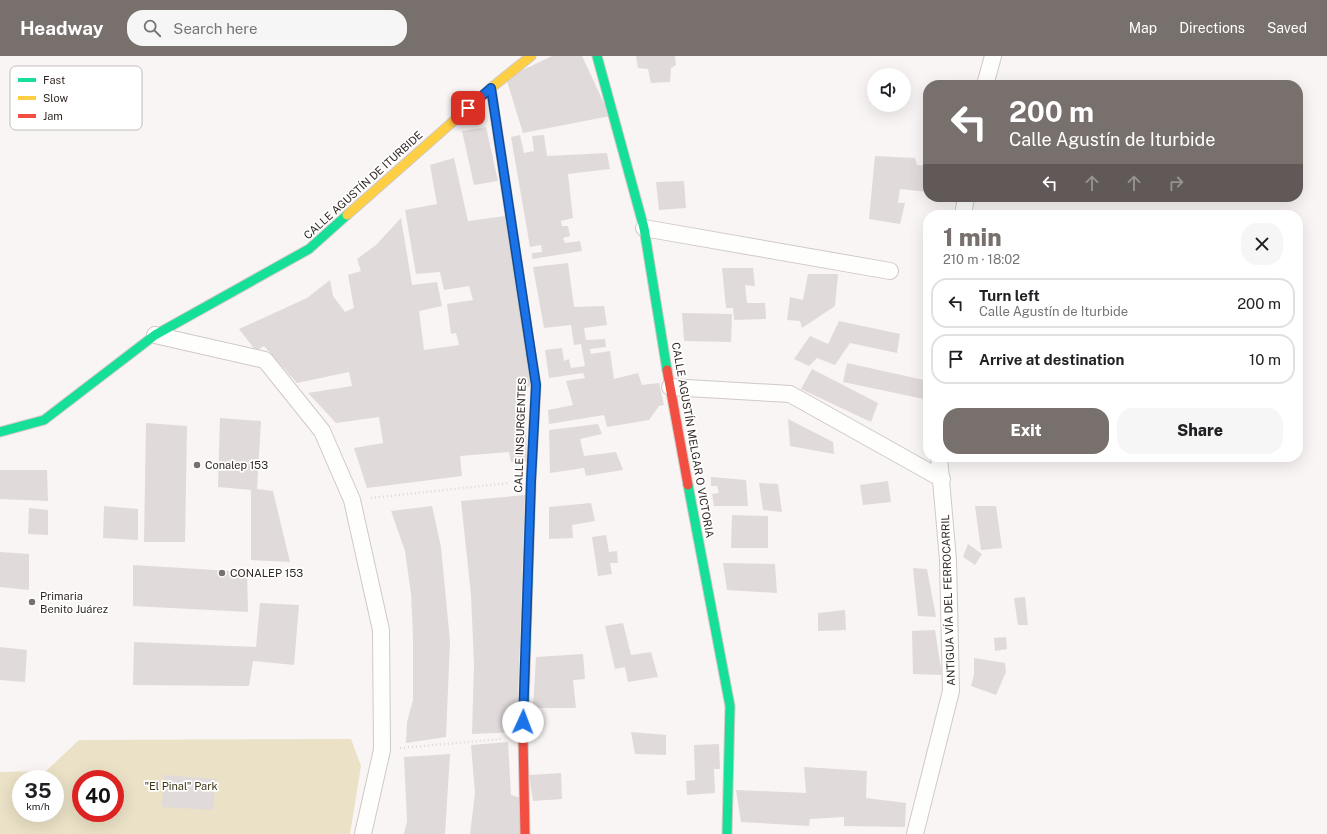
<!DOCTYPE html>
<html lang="en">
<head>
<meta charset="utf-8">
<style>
	body { margin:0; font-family:"Public Sans",sans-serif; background:#f6f6f6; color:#202124; height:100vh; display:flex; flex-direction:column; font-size:15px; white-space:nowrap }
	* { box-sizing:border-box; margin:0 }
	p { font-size:13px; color:#757577 }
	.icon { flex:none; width:22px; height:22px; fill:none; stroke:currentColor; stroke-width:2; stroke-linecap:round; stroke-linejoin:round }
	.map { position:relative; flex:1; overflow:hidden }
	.details { position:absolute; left:923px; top:154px; width:380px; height:252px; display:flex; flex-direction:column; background:#fff; border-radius:16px; box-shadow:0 4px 16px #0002 }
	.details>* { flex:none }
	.top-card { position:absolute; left:923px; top:24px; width:380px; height:122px; border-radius:16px; box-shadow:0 4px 16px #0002; background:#78706d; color:#fff; overflow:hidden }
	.controls { position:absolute; left:867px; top:12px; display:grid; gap:8px }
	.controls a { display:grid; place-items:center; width:44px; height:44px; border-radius:50%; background:#fff; box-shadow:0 4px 16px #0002; font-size:20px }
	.speed { position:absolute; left:12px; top:714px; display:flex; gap:8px; font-size:20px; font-weight:700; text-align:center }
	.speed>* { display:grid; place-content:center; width:52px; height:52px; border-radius:50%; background:#fff; box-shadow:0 4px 16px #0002; line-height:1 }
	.speed small { font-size:10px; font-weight:400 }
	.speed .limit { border:6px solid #d22; background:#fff; color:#111 }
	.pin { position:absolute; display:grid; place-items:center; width:34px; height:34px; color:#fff; margin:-17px; border-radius:8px; box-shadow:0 2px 6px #0006 }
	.me { position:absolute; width:44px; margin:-22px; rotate:2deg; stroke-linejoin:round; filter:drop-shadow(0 0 3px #0008) }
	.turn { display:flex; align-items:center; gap:14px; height:84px; padding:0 20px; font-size:18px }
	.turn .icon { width:52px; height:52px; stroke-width:2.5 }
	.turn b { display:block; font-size:28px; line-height:34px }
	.lanes { display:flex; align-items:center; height:38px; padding:0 20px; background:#0003; justify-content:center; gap:20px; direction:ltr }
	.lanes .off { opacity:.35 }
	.round { display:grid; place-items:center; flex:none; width:42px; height:42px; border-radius:16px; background:#f6f6f6 }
	.head { display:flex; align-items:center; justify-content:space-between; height:68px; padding:0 20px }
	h1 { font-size:24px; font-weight:800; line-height:30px; color:#78706d }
	.cta { display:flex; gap:8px; margin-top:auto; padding:8px 20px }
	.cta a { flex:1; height:46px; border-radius:16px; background:#78706d; color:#fff; font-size:16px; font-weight:800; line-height:46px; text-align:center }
	.cta a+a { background:#f6f6f6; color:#202124 }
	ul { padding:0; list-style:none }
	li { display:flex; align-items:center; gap:12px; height:50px; margin:0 8px 6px; padding:0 12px; border:2px solid #e0e0e0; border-radius:16px }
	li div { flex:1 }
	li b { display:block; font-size:15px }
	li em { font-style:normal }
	header { display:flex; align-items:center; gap:24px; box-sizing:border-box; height:56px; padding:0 20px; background:#78706d; color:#fff }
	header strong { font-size:19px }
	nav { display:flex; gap:22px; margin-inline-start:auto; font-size:14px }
	.search { width:280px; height:36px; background:#f6f6f6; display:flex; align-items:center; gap:10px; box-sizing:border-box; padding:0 14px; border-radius:16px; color:#757577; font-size:15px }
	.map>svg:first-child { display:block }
	.green { fill:#eae1c6; fill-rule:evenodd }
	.building { fill:#e1dada }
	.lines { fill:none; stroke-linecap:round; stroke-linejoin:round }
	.street-casing { stroke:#d0c9c7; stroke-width:18 }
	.fast-casing { stroke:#d0c9c7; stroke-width:11 }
	.slow-casing { stroke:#d0c9c7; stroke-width:11 }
	.jam-casing { stroke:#d0c9c7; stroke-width:11 }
	.path { stroke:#dad9d9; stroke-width:2.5; stroke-dasharray:1 3; stroke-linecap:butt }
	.street { stroke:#fefefd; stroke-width:16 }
	.fast { stroke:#16e098; stroke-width:9 }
	.slow { stroke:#ffcf43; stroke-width:9 }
	.jam { stroke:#f24e42; stroke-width:9 }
	.route-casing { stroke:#114b97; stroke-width:10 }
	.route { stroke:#1a73e8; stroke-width:7 }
	.poi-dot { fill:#78706d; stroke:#fff; stroke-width:1.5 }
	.labels { text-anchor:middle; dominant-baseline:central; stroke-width:3.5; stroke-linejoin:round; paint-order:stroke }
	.street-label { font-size:11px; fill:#332824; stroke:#fff }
	.poi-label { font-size:11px; fill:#332824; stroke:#fff; text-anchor:start }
	.park-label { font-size:11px; fill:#3e3616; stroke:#fff }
	.key { fill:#fff; stroke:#c2bebd; stroke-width:1 }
	.key-label { font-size:11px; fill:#332824 }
</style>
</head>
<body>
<header>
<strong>Headway</strong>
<div class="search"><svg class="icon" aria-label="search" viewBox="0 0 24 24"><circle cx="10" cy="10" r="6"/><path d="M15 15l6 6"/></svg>Search here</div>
<nav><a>Map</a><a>Directions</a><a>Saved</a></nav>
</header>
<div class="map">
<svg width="1327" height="778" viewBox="0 0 1327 778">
	<rect width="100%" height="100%" fill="#f9f5f4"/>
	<path class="green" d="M 351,683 L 361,710 L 350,778 L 0,778 L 0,716 L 46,715 L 79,684 ZM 21,723 L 55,723 L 55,757 L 21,757 ZM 81,723 L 115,723 L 115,757 L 81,757 Z"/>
	<g class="building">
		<path d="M 552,0 L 582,0 L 610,60 L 523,77 L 506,22 Z"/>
		<path d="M 636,0 L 675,0 L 676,9 L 671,12 L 670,26 L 651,27 L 648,13 L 638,12 Z"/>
		<path d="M 486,71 L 498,125 L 474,129 L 462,75 Z"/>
		<path d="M 520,79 L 524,97 L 534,95 L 532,80 L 544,79 L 547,100 L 607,97 L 610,113 L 568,118 L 573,162 L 561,165 L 562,170 L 568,170 L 570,180 L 563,182 L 565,187 L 580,185 L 582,195 L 532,203 L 532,197 L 542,196 L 541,189 L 530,191 L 511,81 Z"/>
		<path d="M 875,100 L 915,102 L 917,109 L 928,110 L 927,116 L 928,116 L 928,136 L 900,133 L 898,147 L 905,147 L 900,168 L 869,163 Z"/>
		<path d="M 454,102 L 468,165 L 505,160 L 534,329 L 525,332 L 527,406 L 511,406 L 509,396 L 460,400 L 462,420 L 367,432 L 354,392 L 383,387 L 379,361 L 336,367 L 308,337 L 352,330 L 349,316 L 297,327 L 264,290 L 256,295 L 239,273 L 307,242 L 330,224 L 333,240 L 345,256 L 354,252 L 348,219 L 361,215 L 357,203 L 376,189 L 401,162 L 412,229 L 437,226 L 442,250 L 419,255 L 424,294 L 459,289 L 456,277 L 451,278 L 447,248 L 473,244 L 469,230 L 444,234 L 440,216 L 416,218 L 405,154 L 437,148 L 430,109 Z"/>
		<path d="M 684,125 L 686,152 L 659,154 L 656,126 Z"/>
		<path d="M 568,207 L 574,251 L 604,250 L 607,269 L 584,272 L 586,284 L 605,283 L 606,291 L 590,293 L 591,298 L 610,295 L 614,323 L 638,317 L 642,329 L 659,327 L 664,349 L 659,350 L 649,364 L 607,371 L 604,359 L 549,368 L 548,354 L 573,349 L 566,325 L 585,322 L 583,317 L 549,322 L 545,294 L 562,292 L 564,305 L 569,303 L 571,312 L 585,310 L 581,288 L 574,289 L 571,269 L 544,272 L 533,211 Z"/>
		<path d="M 722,212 L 753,212 L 755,230 L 745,229 L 747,247 L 765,247 L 766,263 L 734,264 L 733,252 L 726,252 Z"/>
		<path d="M 808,218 L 838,218 L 835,250 L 802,272 L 800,265 L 787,264 L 790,241 L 803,244 Z"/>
		<path d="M 682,257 L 732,258 L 731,286 L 684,285 Z"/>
		<path d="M 839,265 L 900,278 L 897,297 L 850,287 L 835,309 L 817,302 L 809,310 L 794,303 L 810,280 L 828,288 Z"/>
		<path d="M 847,307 L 924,324 L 924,343 L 843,326 Z"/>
		<path d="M 812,313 L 878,347 L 871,366 L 801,333 Z"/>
		<path d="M 220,362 L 261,365 L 257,433 L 273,435 L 290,506 L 251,504 L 251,434 L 218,431 Z"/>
		<path d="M 788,363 L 833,386 L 834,398 L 790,390 Z"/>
		<path d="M 146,367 L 187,370 L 185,486 L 144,486 Z"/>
		<path d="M 598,368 L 602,378 L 580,383 L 584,400 L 616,396 L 623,414 L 586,420 L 584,412 L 550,417 L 549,374 Z"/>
		<path d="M 0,414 L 47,414 L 48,445 L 0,443 Z"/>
		<path d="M 711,421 L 746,424 L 748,450 L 714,450 L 712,438 L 719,437 L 717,430 L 711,430 Z"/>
		<path d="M 888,425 L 891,446 L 863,449 L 860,429 Z"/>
		<path d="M 759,427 L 778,428 L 782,456 L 763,454 Z"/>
		<path d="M 525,439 L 517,676 L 472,678 L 474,608 L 471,539 L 461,445 Z"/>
		<path d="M 591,447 L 595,465 L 572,469 L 573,482 L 549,483 L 549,451 Z"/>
		<path d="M 104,450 L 138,453 L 138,484 L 103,482 Z"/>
		<path d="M 432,450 L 441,491 L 450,585 L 446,681 L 406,687 L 407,666 L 413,644 L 413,580 L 411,538 L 405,495 L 391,455 Z"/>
		<path d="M 975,450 L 996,450 L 1002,492 L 981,494 Z"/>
		<path d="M 29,452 L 48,454 L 48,479 L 28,478 Z"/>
		<path d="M 732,459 L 768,460 L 768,492 L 731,492 Z"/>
		<path d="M 606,479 L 609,496 L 617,495 L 618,507 L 610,507 L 612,518 L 598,520 L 592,481 Z"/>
		<path d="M 968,488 L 982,498 L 975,509 L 963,501 Z"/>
		<path d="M 0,496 L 29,498 L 29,534 L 0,531 Z"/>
		<path d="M 723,507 L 775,508 L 777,537 L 727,534 Z"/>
		<path d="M 133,509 L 247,516 L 248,556 L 133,550 Z"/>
		<path d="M 913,512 L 927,513 L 936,561 L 918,560 Z"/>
		<path d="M 1025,541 L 1028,569 L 1018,569 L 1014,542 Z"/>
		<path d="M 260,547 L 299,549 L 294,609 L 253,605 L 249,630 L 133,629 L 134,586 L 256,591 Z"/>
		<path d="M 845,554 L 846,574 L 818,575 L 818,557 Z"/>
		<path d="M 623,567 L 631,599 L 651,596 L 658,621 L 628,626 L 625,611 L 615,613 L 605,570 Z"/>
		<path d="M 935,574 L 942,619 L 913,618 L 912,575 Z"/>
		<path d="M 1006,581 L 1007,593 L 995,595 L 994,582 Z"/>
		<path d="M 0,591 L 27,594 L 25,626 L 0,624 Z"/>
		<path d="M 583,598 L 585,623 L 573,624 L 576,652 L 533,652 L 536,601 Z"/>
		<path d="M 974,602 L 1005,607 L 1006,616 L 996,639 L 971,630 L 974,619 Z"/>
		<path d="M 631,676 L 666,679 L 666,699 L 635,698 Z"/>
		<path d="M 508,686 L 511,739 L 524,743 L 524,778 L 470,778 L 475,737 L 471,689 Z"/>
		<path d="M 719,688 L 720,713 L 714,713 L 715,737 L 687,739 L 686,725 L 695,724 L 694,689 Z"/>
		<path d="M 450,698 L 445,778 L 404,778 L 407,765 L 404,701 Z"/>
		<path d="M 804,711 L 867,715 L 866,742 L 906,747 L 905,771 L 844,770 L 844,761 L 810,763 L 809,770 L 741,766 L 736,734 L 806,737 Z"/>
		<path d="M 561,717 L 562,743 L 533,745 L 529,719 Z"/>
		<path d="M 164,719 L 216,723 L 213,754 L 162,751 Z"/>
	</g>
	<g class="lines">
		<g class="street-casing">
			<g id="street">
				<path d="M 985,29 L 993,0"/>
				<path d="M 963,159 L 966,141"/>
				<path d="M 644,172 L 890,215"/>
				<path d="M 155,279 L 265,304 L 322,375 L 352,444 L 381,574 L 382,694 L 363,778"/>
				<path d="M 670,331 L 790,338 L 942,423"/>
				<path d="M 915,778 L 951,635 L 948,504 L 939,401"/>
			</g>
		</g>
		<g class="fast-casing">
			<g id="fast">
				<path d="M 597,0 L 644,172 L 667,314"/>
				<path d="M 0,376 L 44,364 L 155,279 L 309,193 L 347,159"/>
				<path d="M 688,429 L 730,650 L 727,778"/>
				<path d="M 523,680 L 531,425 L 536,329 L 531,298"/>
			</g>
		</g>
		<g class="slow-casing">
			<g id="slow">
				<path d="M 491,32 L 531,298"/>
				<path d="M 347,159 L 491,32 L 531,0"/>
			</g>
		</g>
		<g class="jam-casing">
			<g id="jam">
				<path d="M 667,314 L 688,429"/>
				<path d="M 523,680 L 525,778"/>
			</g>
		</g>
		<g class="path">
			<path d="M 371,442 L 509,427"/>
			<path d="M 400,692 L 501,683"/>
		</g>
		<use href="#street" class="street"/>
		<use href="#fast" class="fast"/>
		<use href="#slow" class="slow"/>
		<use href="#jam" class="jam"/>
	</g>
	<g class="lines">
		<g class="route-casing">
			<path id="route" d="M 468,52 L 491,32 L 536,329 L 531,425 L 523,666"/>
		</g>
		<use href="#route" class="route"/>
	</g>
	<g class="poi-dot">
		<circle cx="197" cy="409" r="4"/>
		<circle cx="222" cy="517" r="4"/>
		<circle cx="32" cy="546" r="4"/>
	</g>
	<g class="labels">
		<g class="street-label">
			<text transform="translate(363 129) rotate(-42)">CALLE AGUSTÍN DE ITURBIDE</text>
			<text transform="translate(520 379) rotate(-88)">CALLE INSURGENTES</text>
			<text transform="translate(693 384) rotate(80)">CALLE AGUSTÍN MELGAR O VICTORIA</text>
			<text transform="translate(948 544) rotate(-92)">ANTIGUA VÍA DEL FERROCARRIL</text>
		</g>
		<g class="poi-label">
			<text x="205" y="409">Conalep 153</text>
			<text x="230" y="517">CONALEP 153</text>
			<text x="40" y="540">Primaria<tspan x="40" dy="13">Benito Juárez</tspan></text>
		</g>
		<g class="park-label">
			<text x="181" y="730">"El Pinal" Park</text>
		</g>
	</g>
	<rect x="10" y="10" width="132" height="64" rx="6" class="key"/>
	<rect x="18" y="22" width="18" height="4" fill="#16e098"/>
	<rect x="18" y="40" width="18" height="4" fill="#ffcf43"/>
	<rect x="18" y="58" width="18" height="4" fill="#f24e42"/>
	<g class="key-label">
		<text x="43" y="28">Fast</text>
		<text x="43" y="46">Slow</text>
		<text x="43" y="64">Jam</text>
	</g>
</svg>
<div class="controls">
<a><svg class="icon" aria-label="sound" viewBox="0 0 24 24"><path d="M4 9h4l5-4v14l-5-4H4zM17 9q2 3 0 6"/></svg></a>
</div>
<div class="speed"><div>35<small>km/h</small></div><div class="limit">40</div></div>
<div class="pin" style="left:468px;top:52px;background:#d93025"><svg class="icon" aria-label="arrive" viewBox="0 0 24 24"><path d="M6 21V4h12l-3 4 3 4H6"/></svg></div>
<svg class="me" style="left:523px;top:666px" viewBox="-20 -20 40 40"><circle r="19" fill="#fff"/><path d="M0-13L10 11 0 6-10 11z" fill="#1a73e8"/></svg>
<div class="top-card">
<div class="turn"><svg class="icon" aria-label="left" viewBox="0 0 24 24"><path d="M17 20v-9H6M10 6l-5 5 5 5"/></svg><div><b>200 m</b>Calle Agustín de Iturbide</div></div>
<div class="lanes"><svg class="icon" aria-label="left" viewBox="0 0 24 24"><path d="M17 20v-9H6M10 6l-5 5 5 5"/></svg><svg class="icon off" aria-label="ahead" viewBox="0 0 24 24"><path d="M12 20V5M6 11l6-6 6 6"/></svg><svg class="icon off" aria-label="ahead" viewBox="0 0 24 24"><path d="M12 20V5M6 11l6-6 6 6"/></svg><svg class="icon off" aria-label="right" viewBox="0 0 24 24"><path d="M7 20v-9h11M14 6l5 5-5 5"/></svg></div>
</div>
<section class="details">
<div class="head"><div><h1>1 min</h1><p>210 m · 18:02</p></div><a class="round"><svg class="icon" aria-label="close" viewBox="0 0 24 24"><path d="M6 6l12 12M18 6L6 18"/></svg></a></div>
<ul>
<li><svg class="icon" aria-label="left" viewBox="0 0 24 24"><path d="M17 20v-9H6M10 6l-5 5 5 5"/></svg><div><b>Turn left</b><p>Calle Agustín de Iturbide</p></div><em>200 m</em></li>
<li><svg class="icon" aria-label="arrive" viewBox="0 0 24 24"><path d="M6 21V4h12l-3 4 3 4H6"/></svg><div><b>Arrive at destination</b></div><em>10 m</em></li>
</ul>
<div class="cta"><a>Exit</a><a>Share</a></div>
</section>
</div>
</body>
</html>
